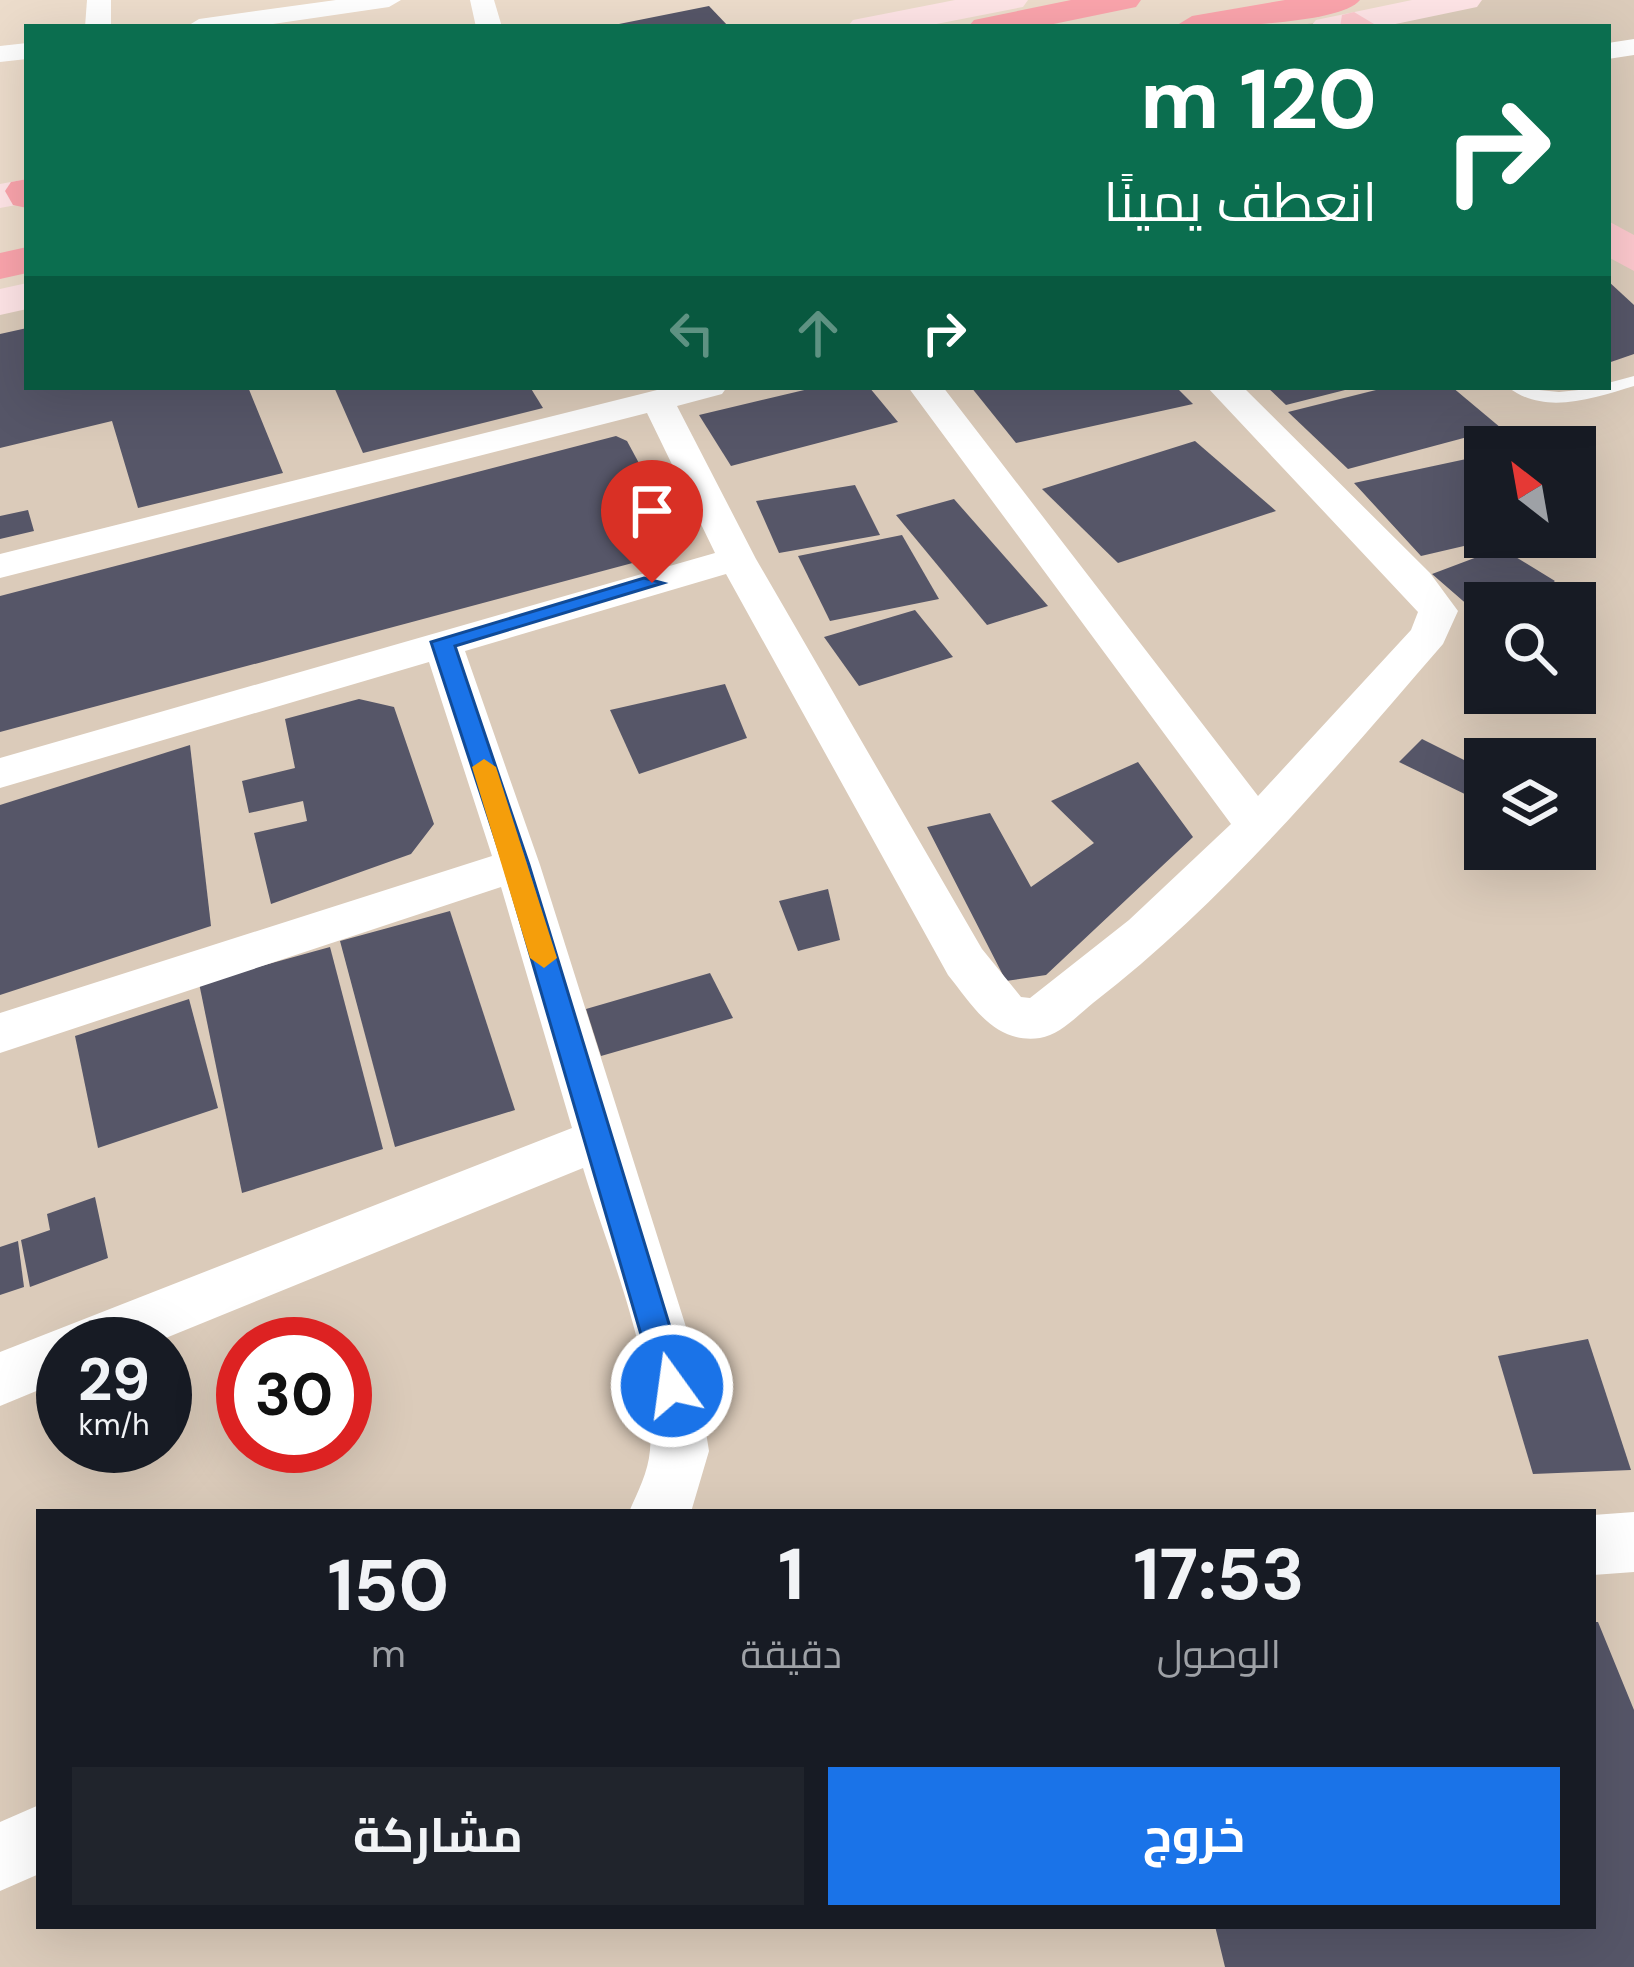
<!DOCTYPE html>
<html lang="ar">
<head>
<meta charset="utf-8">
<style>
	body { margin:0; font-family:"DM Sans",Cairo,sans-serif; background:#20242c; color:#f1f3f6; direction:rtl; height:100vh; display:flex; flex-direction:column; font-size:45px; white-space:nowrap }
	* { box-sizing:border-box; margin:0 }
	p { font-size:39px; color:#9ea1a6 }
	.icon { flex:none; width:66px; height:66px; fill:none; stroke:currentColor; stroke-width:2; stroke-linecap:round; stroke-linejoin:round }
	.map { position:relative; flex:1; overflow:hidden; direction:ltr }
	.details { position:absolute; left:36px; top:1509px; width:1560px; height:420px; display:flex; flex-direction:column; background:#171b24; border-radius:0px; box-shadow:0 12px 48px #0002; direction:rtl }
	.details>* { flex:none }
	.top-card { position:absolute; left:24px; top:24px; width:1587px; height:366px; border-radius:0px; box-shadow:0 12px 48px #0002; direction:rtl; background:#0b6e4f; color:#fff; overflow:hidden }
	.needle { width:78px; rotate:329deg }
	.fabs { position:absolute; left:1464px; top:426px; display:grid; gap:24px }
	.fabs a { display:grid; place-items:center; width:132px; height:132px; border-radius:0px; background:#171b24; box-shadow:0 12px 48px #0002; font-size:60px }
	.speed { position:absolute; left:36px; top:1317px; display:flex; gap:24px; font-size:60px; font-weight:700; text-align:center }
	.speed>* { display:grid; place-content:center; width:156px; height:156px; border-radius:50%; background:#171b24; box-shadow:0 12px 48px #0002; line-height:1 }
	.speed small { font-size:30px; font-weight:400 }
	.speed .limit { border:18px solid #d22; background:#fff; color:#111 }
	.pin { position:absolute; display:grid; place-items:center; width:102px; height:102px; color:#fff; margin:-123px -51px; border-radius:50% 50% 50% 0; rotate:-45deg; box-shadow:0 0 12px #0007 }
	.pin .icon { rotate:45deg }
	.me { position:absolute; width:132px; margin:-66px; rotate:346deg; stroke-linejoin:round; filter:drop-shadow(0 0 9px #0008) }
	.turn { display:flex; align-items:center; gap:42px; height:252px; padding:0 36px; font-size:54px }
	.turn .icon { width:156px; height:156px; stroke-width:2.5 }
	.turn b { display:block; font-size:84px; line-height:102px }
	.lanes { display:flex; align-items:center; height:114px; padding:0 36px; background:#0003; justify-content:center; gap:60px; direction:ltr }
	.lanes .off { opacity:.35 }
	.eta { display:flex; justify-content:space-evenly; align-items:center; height:204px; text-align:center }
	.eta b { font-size:72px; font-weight:700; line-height:84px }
	.primary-button { display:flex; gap:24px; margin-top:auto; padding:24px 36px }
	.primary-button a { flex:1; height:138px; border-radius:0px; background:#1a73e8; color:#fff; font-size:48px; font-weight:700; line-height:138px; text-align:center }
	.primary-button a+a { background:#20242c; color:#f1f3f6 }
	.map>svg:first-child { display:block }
	.industrial { fill:#dbcbba; fill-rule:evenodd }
	.building { fill:#565668 }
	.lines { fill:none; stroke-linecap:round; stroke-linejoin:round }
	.lane { fill:#fff; fill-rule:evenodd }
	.street { fill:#fff; fill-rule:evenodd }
	.secondary { fill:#fee4e6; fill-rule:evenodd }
	.primary { fill:#fcc8cd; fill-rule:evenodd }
	.highway { fill:#faa4ac; fill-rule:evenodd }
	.route { fill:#1a73e8; stroke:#114b97; stroke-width:3 }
	.slow { fill:#f59e0b }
</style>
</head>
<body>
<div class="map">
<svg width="1634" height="1967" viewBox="0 0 1634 1967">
	<rect width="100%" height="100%" fill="#ecdccb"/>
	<path class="industrial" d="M 1452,0 L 1634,0 L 1634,1967 L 0,1967 L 0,291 L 27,286 L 27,387 L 1608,387 L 1608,27 L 1289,27 ZM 1485,447 L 1575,447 L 1575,537 L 1485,537 ZM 1485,603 L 1575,603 L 1575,693 L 1485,693 ZM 1485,759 L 1575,759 L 1575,849 L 1485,849 ZM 63,1344 L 165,1344 L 165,1446 L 63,1446 ZM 243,1344 L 345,1344 L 345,1446 L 243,1446 ZM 39,1512 L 1593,1512 L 1593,1926 L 39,1926 Z"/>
	<g class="building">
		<path d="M 709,6 L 729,27 L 615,27 L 614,25 Z"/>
		<path d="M 1608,281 L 1634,305 L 1634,354 L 1608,363 Z"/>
		<path d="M 27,328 L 27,387 L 248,387 L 283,473 L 138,508 L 112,421 L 0,448 L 0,334 Z"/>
		<path d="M 334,387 L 530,387 L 543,408 L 363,453 Z"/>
		<path d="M 817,387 L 869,387 L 898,422 L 731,466 L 699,415 Z"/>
		<path d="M 971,387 L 1176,387 L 1193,404 L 1016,443 Z"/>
		<path d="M 1267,387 L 1349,387 L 1349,389 L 1286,405 Z"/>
		<path d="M 1388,387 L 1452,387 L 1501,428 L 1348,469 L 1288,412 Z"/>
		<path d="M 616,436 L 627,441 L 680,539 L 670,553 L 0,732 L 0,596 Z"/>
		<path d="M 1195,441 L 1276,511 L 1118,563 L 1042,489 Z"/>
		<path d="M 1485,455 L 1485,537 L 1494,539 L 1421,556 L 1354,483 Z"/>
		<path d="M 855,485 L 880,535 L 779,553 L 756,501 Z"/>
		<path d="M 954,499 L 1048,606 L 987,625 L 896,515 Z"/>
		<path d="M 28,510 L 34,531 L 0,539 L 0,516 Z"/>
		<path d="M 902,535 L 939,599 L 830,621 L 798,556 Z"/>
		<path d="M 1501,548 L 1555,581 L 1526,603 L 1485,603 L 1485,620 L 1432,574 Z"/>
		<path d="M 915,610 L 953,657 L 859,686 L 824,637 Z"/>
		<path d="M 725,684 L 747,738 L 639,774 L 610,710 Z"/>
		<path d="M 359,699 L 394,707 L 434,824 L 411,854 L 271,904 L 254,833 L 307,821 L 303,801 L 249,813 L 242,781 L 295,768 L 285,719 Z"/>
		<path d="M 1422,739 L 1484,770 L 1475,799 L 1399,762 Z"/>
		<path d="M 190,745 L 211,926 L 0,995 L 0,805 Z"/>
		<path d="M 1138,762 L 1193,837 L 1046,975 L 1006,981 L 927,827 L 990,813 L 1031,887 L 1094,843 L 1051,801 Z"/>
		<path d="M 828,889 L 840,940 L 798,951 L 779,901 Z"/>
		<path d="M 450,911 L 515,1110 L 395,1147 L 340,941 Z"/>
		<path d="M 330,947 L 383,1149 L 242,1193 L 199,983 Z"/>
		<path d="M 710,973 L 733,1018 L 601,1056 L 586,1009 Z"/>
		<path d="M 189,999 L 218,1108 L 98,1148 L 75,1036 Z"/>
		<path d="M 95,1197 L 108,1258 L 30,1287 L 21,1240 L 50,1230 L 47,1214 Z"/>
		<path d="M 18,1241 L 24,1287 L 0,1295 L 0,1247 Z"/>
		<path d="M 1588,1339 L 1631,1470 L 1533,1474 L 1498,1356 Z"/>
		<path d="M 1593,1622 L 1598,1622 L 1634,1710 L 1634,1967 L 1225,1967 L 1215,1926 L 1593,1926 Z"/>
	</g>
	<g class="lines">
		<path class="lane" d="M 1634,376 L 1634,386 C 1594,398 1544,416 1508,387 L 1559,392 L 1608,387 L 1608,383 Z"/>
		<g class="street">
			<path d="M 87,0 L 111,0 L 111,27 L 85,27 Z"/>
			<path d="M 336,0 L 401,0 L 389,7 L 252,27 L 186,27 L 199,19 Z"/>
			<path d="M 470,0 L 494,0 L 502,27 L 476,27 Z"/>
			<path d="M 1634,39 L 1634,55 L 1608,59 L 1608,43 Z"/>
			<path d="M 27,43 L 27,59 L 0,62 L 0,46 Z"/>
			<path d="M 669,387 L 727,387 L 722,394 L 677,406 L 756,559 L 982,949 L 1021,997 L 1030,998 L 1129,920 L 1231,824 L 908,387 L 943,387 L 1258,796 L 1411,630 L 1418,612 L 1207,387 L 1243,387 L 1430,573 L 1458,611 L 1443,644 C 1333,771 1226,900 1093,1003 C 1078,1015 1060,1035 1040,1038 C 994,1044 973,1006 948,975 L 726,574 L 465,651 L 540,865 L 692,1346 L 709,1451 L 691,1512 L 629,1512 C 638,1491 648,1473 650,1450 C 657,1364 608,1251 583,1168 L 151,1344 L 63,1344 L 63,1380 L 0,1406 L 0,1352 L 572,1128 L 501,887 L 0,1053 L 0,1013 L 492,856 L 429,662 L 0,788 L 0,758 L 715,553 L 647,413 L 0,578 L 0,554 Z"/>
			<path d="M 1634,1512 L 1634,1572 L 1593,1575 L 1593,1515 Z"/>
			<path d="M 39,1805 L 39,1874 L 0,1891 L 0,1822 Z"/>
		</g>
		<g class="secondary">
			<path d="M 955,0 L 1028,0 L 1023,7 L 921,27 L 847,27 L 853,20 Z"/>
			<path d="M 1412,0 L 1482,0 L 1477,7 L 1381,27 L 1310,27 L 1316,20 Z"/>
			<path d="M 27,179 L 27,203 L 0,208 L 0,184 Z"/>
			<path d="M 27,283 L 27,309 L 0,315 L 0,289 Z"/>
		</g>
		<g class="primary">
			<path d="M 1354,12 L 1379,27 L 1340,27 L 1342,15 Z"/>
			<path d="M 1608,221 L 1634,235 L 1634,271 L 1608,257 Z"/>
		</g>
		<g class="highway">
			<path d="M 1071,0 L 1141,0 L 1136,7 L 1039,27 L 968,27 L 974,20 Z"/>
			<path d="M 1285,0 L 1360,0 C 1341,25 1209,27 1174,27 L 1192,16 Z"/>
			<path d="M 27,179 L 27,208 L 13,205 L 5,191 L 11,182 Z"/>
			<path d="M 27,247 L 27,273 L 0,279 L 0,253 Z"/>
		</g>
	</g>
	<path class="route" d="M 644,578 L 663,583 L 455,646 L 529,865 L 688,1386 L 684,1397 L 672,1402 L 660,1397 L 656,1386 L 504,865 L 431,642 Z"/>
	<path class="slow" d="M 484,759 L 496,767 L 557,958 L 544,968 L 530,958 L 472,767 Z"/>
</svg>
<div class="fabs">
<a><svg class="needle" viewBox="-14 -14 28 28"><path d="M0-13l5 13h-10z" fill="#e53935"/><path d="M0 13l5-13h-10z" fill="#9ea1a6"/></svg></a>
<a><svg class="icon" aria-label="search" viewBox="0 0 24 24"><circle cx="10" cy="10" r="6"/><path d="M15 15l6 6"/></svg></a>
<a><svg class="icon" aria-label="layers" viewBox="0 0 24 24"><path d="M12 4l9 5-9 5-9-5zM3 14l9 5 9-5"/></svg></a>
</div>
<div class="speed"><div>29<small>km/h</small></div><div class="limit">30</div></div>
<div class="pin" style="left:652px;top:583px;background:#d93025"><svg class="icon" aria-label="arrive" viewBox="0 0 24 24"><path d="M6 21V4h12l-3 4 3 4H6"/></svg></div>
<svg class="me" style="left:672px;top:1386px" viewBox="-20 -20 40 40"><circle r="17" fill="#1a73e8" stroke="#fff" stroke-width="3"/><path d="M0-11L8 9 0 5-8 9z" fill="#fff"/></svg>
<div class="top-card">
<div class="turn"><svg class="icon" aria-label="right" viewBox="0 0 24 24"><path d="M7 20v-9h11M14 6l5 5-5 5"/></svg><div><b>120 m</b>انعطف يمينًا</div></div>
<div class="lanes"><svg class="icon off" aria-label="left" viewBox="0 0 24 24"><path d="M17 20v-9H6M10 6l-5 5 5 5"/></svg><svg class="icon off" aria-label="ahead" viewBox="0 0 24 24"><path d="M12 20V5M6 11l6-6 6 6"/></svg><svg class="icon" aria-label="right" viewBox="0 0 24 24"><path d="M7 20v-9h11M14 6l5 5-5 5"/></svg></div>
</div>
<section class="details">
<div class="eta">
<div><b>17:53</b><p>الوصول</p></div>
<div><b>1</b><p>دقيقة</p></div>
<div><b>150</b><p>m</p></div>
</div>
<div class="primary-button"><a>خروج</a><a>مشاركة</a></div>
</section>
</div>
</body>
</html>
